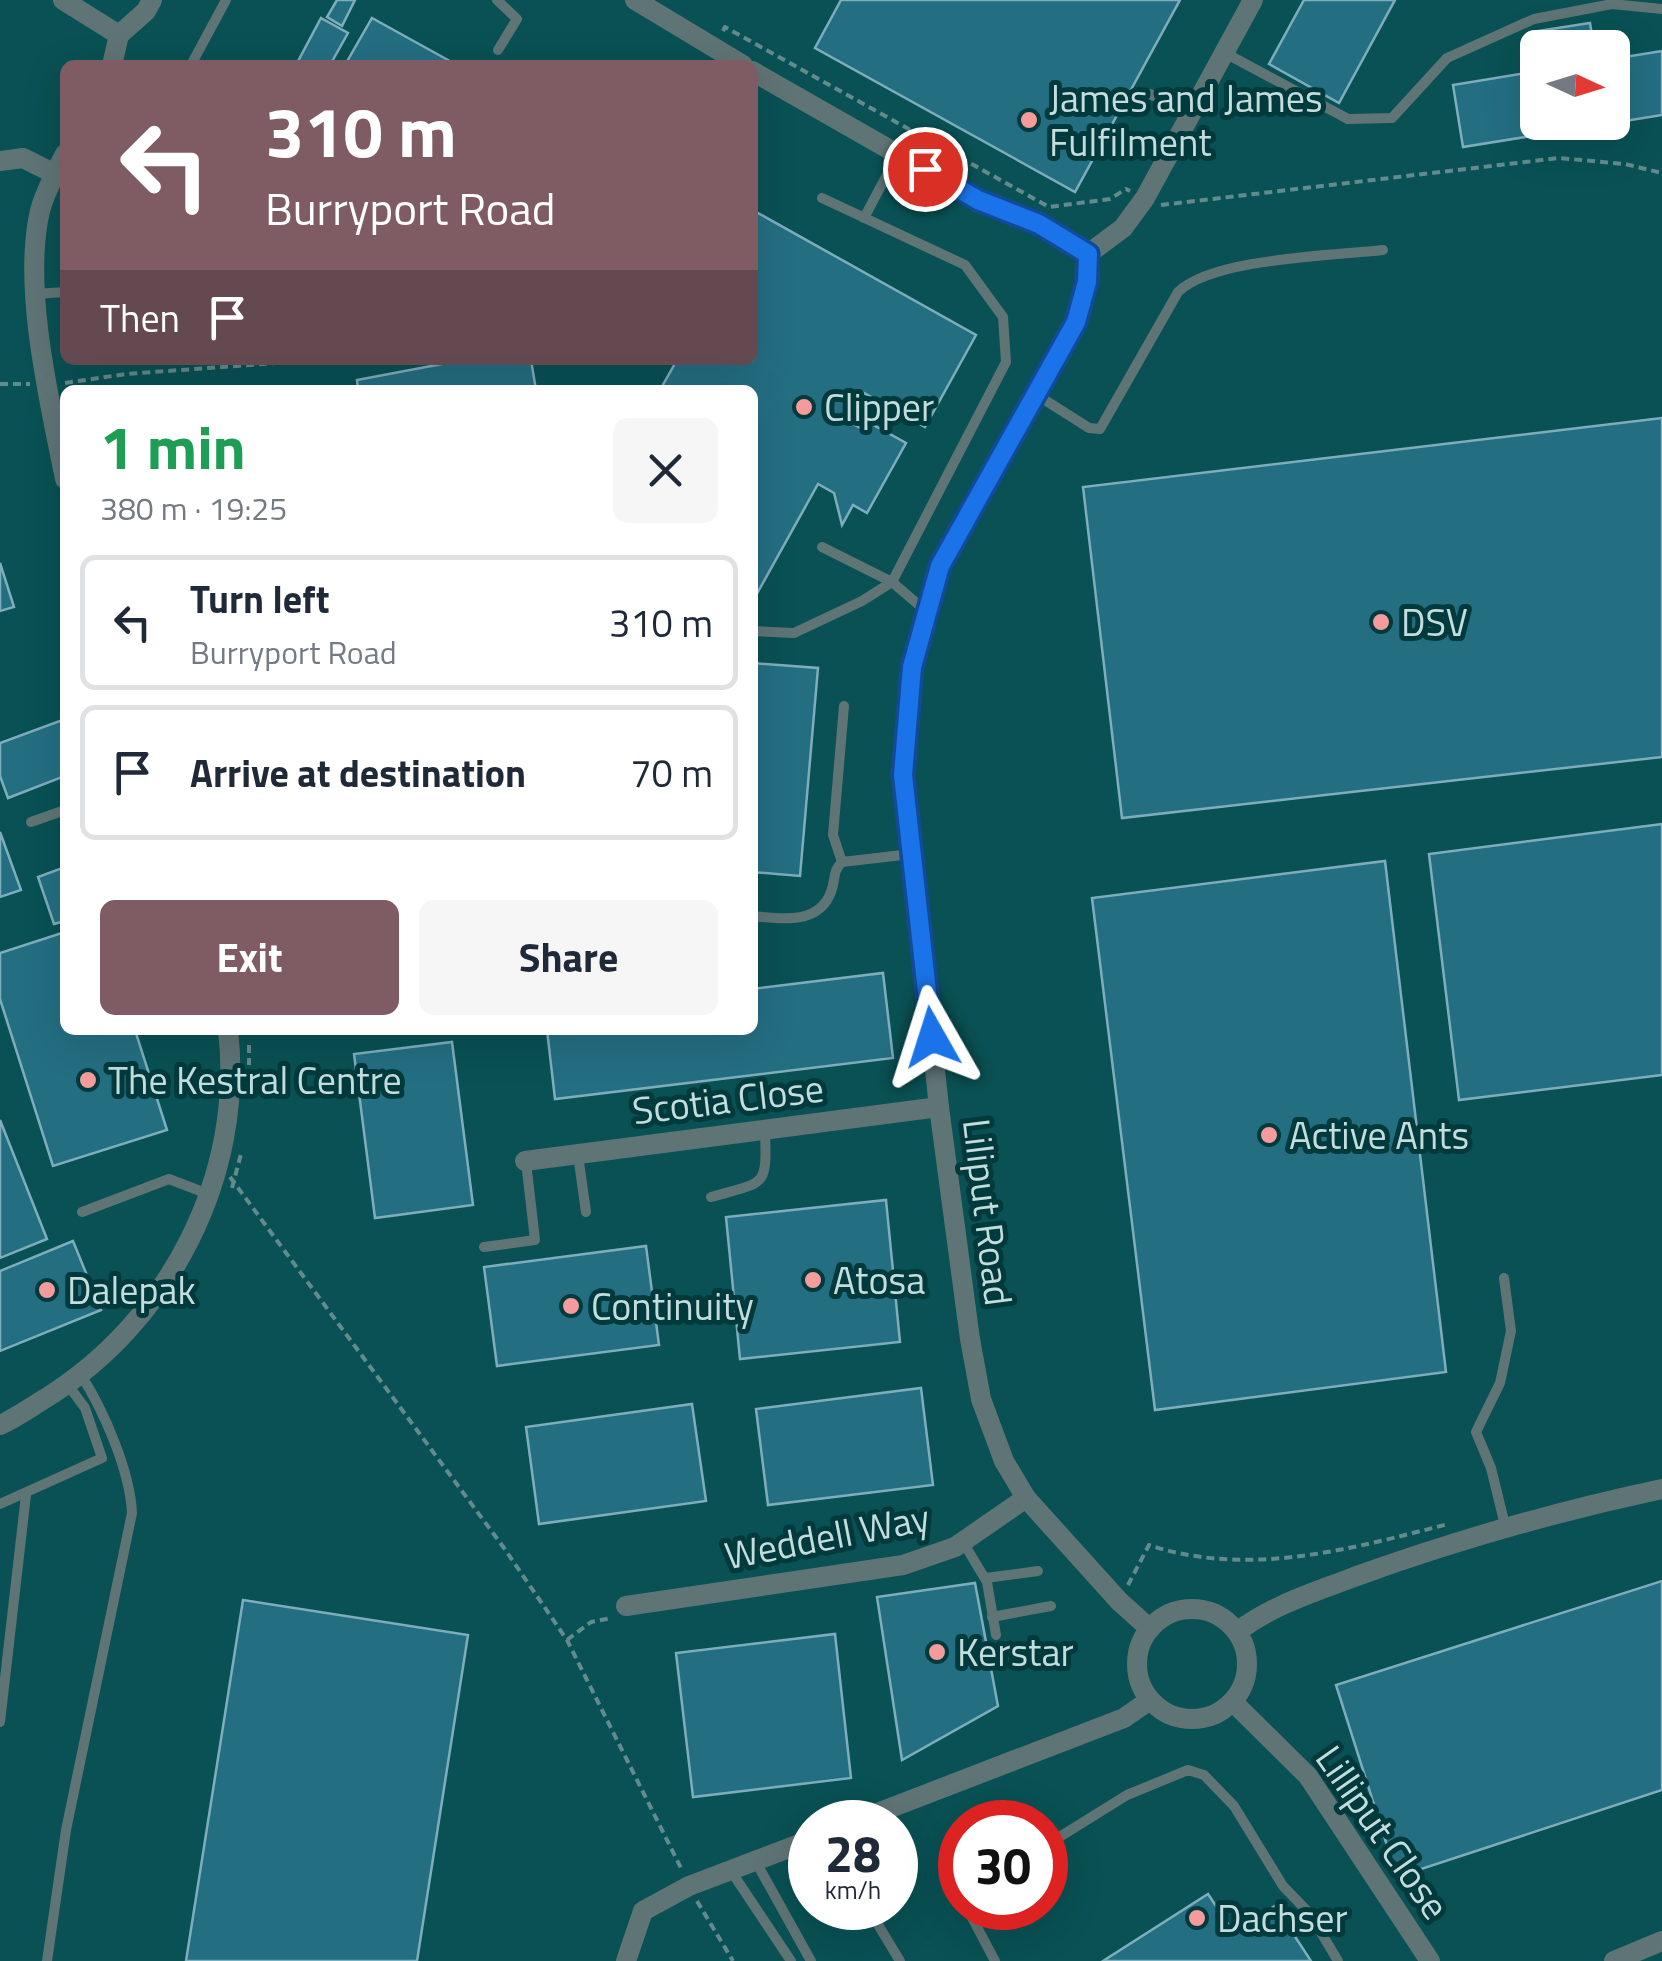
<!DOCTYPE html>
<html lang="en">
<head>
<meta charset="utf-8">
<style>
	body { margin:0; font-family:"Titillium Web",sans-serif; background:#f6f6f7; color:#1f2937; height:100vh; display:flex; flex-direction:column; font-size:38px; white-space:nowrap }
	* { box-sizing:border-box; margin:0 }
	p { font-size:32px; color:#747a83 }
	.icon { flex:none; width:55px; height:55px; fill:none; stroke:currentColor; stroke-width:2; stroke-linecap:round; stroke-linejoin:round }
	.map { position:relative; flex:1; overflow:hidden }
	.panel { position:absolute; left:60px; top:385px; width:698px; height:650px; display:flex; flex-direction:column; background:#fff; border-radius:15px; box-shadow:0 10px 40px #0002 }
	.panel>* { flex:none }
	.guide { position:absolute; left:60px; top:60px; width:698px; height:305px; border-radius:15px; box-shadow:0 10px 40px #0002; background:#7f5c64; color:#fff; overflow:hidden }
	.needle { width:65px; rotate:94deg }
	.tools { position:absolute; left:1520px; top:30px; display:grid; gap:20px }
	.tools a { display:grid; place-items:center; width:110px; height:110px; border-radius:15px; background:#fff; box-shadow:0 10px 40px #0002; font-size:50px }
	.speed { position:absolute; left:788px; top:1800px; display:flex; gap:20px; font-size:50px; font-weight:700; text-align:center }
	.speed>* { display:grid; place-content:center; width:130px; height:130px; border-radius:50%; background:#fff; box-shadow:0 10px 40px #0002; line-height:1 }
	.speed small { font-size:25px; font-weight:400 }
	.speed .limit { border:15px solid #d22; background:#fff; color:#111 }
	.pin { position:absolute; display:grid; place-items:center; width:85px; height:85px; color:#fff; margin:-42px; border:5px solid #fff; border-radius:50%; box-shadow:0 2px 10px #0007 }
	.me { position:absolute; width:110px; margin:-55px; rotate:354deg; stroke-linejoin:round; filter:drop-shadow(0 0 8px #0008) }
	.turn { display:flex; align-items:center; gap:35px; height:210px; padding:0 40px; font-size:45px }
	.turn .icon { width:130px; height:130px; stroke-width:2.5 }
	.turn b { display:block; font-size:70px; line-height:85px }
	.then { display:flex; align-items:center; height:95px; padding:0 40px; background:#0003; gap:20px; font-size:38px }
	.round { display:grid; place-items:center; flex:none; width:105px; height:105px; border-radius:15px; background:#f6f6f7 }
	.summary { display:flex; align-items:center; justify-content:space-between; height:170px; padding:0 40px }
	h1 { font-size:60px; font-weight:700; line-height:75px; color:#1e9e55 }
	.action { display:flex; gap:20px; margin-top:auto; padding:20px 40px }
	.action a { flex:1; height:115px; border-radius:15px; background:#7f5c64; color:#fff; font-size:40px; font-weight:700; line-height:115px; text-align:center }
	.action a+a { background:#f6f6f7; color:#1f2937 }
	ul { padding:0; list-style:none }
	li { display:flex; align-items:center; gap:30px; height:135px; margin:0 20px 15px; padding:0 20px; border:5px solid #e0e1e3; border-radius:15px }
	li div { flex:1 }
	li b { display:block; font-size:38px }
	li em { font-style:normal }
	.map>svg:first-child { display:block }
	.built { fill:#095154; fill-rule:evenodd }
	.building { fill:#246e82; stroke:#7fadbc; stroke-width:2.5 }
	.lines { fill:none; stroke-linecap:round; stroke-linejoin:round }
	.path { stroke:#638b8d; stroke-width:4; stroke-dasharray:8 5; stroke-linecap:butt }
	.service { stroke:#5f7475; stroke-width:10 }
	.minor { stroke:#5f7475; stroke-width:20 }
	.route-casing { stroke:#114b97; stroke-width:25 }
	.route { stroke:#1a73e8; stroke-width:18 }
	.poi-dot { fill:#f59b9b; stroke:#003a3c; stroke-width:4 }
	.labels { text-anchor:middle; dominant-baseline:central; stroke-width:10; stroke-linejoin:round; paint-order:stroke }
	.poi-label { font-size:38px; fill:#c3dcdd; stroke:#003a3c; text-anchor:start }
	.street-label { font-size:38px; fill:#c3dcdd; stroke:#003a3c }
</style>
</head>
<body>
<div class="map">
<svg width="1662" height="1961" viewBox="0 0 1662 1961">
	<rect width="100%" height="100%" fill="#0e4447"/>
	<path class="built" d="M 0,0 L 1662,0 L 1662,1961 L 0,1961 ZM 1538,48 L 1612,48 L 1612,122 L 1538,122 ZM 65,65 L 752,65 L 752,360 L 65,360 ZM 65,390 L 752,390 L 752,1030 L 65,1030 ZM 810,1822 L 895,1822 L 895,1908 L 810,1908 ZM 960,1822 L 1045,1822 L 1045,1908 L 960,1908 Z"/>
	<g class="building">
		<path d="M 337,0 L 355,0 L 342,26 L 327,17 Z"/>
		<path d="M 841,0 L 1180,0 L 1075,192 L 815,48 Z"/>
		<path d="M 1304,0 L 1395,0 L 1339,103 L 1269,64 Z"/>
		<path d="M 321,18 L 348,33 L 330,65 L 296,65 Z"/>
		<path d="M 372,18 L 457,65 L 345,65 Z"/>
		<path d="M 1590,23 L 1594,48 L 1541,48 L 1538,31 Z"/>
		<path d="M 1662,51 L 1662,115 L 1463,147 L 1453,85 L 1538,71 L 1538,122 L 1612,122 L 1612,59 Z"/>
		<path d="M 758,213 L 976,335 L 925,427 L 864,393 L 848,421 L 864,430 L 868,422 L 906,443 L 867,513 L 853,505 L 842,525 L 834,493 L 818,484 L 754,599 L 752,390 L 660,390 L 677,360 L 752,360 L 752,224 Z"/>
		<path d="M 463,360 L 531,360 L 536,390 L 358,390 L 357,380 Z"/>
		<path d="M 1662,418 L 1662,757 L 1122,818 L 1083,487 Z"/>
		<path d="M 0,563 L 14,607 L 0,611 Z"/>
		<path d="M 752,663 L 818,668 L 800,876 L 752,872 Z"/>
		<path d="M 65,719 L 65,776 L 8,798 L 0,776 L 0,743 Z"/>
		<path d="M 1662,824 L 1662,1075 L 1459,1100 L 1429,854 Z"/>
		<path d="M 0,832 L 21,890 L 0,897 Z"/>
		<path d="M 1385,861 L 1446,1372 L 1155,1410 L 1092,898 Z"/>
		<path d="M 65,867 L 65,921 L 54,924 L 38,877 Z"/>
		<path d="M 65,932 L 65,1030 L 135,1030 L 167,1130 L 53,1166 L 0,999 L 0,953 Z"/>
		<path d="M 883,973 L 893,1058 L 555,1099 L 547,1030 L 752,1030 L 752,989 Z"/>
		<path d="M 452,1042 L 473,1205 L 375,1218 L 354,1054 Z"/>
		<path d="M 0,1120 L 47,1239 L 0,1258 Z"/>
		<path d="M 886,1200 L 900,1342 L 740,1359 L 726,1217 Z"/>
		<path d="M 73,1241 L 101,1310 L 0,1351 L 0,1271 Z"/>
		<path d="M 646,1246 L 659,1345 L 497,1366 L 484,1267 Z"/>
		<path d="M 921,1388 L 933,1485 L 768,1505 L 756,1409 Z"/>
		<path d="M 692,1404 L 706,1501 L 539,1524 L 526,1427 Z"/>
		<path d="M 1662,1581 L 1662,1790 L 1397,1877 L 1336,1685 Z"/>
		<path d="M 975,1583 L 998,1706 L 902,1760 L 877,1597 Z"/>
		<path d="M 243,1600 L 468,1635 L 417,1961 L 186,1961 Z"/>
		<path d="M 835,1634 L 851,1778 L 693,1797 L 676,1653 Z"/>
		<path d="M 1208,1894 L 1232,1930 L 1275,1906 L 1311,1961 L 1103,1961 Z"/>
	</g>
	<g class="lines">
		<g class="path">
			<path d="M 723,31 L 725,27 L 1049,207 L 1110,199 L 1126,189 L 1130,191"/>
			<path d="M 1161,205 L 1559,158 L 1625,164 L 1662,173"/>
			<path d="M 65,383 L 126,374 L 318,360"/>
			<path d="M 0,384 L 30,384"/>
			<path d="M 249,1045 L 249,1065"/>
			<path d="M 230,1177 L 504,1548 L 567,1640 L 682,1870"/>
			<path d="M 232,1188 L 241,1154"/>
			<path d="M 1128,1585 L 1149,1545 C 1248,1578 1351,1549 1448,1524"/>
			<path d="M 567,1640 L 591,1622 L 611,1618"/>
			<path d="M 697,1901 L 733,1961"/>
		</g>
		<g class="service">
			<path d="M 497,0 L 517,19 L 498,50"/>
			<path d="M 1225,53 L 1348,119 L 1392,118 L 1447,58 L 1534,19 L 1612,4 L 1662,9"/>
			<path d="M 191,65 L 226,0"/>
			<path d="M 1150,94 L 1190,115"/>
			<path d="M 864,218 L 898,154"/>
			<path d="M 35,294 L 65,292"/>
			<path d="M 1037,395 L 1089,428 L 1100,429 L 1178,292 C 1213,258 1332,256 1383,250"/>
			<path d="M 822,547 L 892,582 L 927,612"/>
			<path d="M 752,631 L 794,633 L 862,601 L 892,582 L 1006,362 L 1003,317 L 965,265 L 822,198"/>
			<path d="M 31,822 L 65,810"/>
			<path d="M 842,862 L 833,835 L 844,706"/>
			<path d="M 752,916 C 781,919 819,925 831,892 C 836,879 832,872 842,862 L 911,854"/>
			<path d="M 578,1155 L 586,1212"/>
			<path d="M 711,1197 C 766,1181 767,1189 765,1130"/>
			<path d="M 82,1212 L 169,1179 L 208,1194"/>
			<path d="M 484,1247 L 535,1240 L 526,1162"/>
			<path d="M 0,1504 L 102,1458 L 85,1408 L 68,1385"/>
			<path d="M 1504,1521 L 1491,1468 L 1476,1432 L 1500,1383 L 1511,1331 L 1504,1278"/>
			<path d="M 963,1542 L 987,1582 L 996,1635"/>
			<path d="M 986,1578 L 1038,1571"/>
			<path d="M 992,1617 L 1051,1606"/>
			<path d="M 0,1722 L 26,1495"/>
			<path d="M 1045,1846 L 1127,1795 L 1188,1770 L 1204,1775 L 1234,1806 L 1283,1886 L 1310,1914 L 1338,1961"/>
			<path d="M 756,1862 L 811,1961"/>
			<path d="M 731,1871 L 791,1961"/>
			<path d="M 868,1908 L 900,1961"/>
			<path d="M 967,1908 L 995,1961"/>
			<path d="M 47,1961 L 66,1830 L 132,1513 C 130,1471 104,1411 81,1375"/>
		</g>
		<g class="minor">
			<path d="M 63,0 L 119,35"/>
			<path d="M 635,0 L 743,65"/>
			<path d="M 112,65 L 119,35 L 146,11 L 152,0"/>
			<path d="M 752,71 L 978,200 L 1039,224 L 1088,254"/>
			<path d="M 65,154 C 56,172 45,191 40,211 C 22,287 50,403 65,479"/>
			<path d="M 0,161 L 23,158 L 55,174"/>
			<path d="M 525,1161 L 939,1107"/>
			<path d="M 0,1425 C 16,1418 31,1407 46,1398 C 169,1322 245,1175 228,1030"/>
			<path d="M 626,1606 L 903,1565 L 955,1547 L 1026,1498"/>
			<circle cx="1192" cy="1664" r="55"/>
			<path d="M 1150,1629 L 1119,1601 L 1026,1498 L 1004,1461 L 981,1399 L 970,1339 L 939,1107 L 903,775 L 912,667 L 940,566 L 1077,322 L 1087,283 L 1088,254 L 1123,228 L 1145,198 L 1253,0"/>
			<path d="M 1237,1632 C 1272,1605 1313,1593 1354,1577 C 1454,1541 1558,1511 1662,1489"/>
			<path d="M 1233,1702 L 1308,1776 L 1430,1961"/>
			<path d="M 854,1822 L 1124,1718 L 1150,1700"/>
			<path d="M 626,1961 L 643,1911 L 689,1886 L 810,1840"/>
			<path d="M 1614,1961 L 1662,1941"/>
		</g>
	</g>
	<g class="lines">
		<g class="route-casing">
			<path id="route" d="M 925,169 L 978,200 L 1039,224 L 1088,254 L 1087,282 L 1076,322 L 940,566 L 912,667 L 903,775 L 932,1037"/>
		</g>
		<use href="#route" class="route"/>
	</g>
	<g class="poi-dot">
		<circle cx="1029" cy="120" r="10"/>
		<circle cx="804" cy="407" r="10"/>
		<circle cx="1381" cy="622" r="10"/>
		<circle cx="88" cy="1080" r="10"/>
		<circle cx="1269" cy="1135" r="10"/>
		<circle cx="813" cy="1280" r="10"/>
		<circle cx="47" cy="1290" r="10"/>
		<circle cx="571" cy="1306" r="10"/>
		<circle cx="937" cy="1652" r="10"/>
		<circle cx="1197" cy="1918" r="10"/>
	</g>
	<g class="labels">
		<g class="poi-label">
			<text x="1049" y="98">James and James<tspan x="1049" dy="44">Fulfilment</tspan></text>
			<text x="824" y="407">Clipper</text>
			<text x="1401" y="622">DSV</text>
			<text x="108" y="1080">The Kestral Centre</text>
			<text x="1289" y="1135">Active Ants</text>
			<text x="833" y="1280">Atosa</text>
			<text x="67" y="1290">Dalepak</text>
			<text x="591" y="1306">Continuity</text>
			<text x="957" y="1652">Kerstar</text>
			<text x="1217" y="1918">Dachser</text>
		</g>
		<g class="street-label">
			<text transform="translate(728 1099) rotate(-7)">Scotia Close</text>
			<text transform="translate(988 1212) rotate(83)">Liliput Road</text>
			<text transform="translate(827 1536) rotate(-11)">Weddell Way</text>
			<text transform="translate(1383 1832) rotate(55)">Lilliput Close</text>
		</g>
	</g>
</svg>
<div class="tools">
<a><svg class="needle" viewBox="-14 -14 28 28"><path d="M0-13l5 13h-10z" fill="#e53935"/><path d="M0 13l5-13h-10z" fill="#747a83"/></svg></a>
</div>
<div class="speed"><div>28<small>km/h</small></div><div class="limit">30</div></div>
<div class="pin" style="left:925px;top:169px;background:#d93025"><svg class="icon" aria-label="arrive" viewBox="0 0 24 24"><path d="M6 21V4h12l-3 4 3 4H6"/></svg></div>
<svg class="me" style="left:932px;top:1037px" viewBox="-20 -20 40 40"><path d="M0-17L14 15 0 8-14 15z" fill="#1a73e8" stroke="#fff" stroke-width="4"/></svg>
<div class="guide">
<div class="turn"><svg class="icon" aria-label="left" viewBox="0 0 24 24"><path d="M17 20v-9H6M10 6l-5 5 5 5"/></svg><div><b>310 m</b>Burryport Road</div></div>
<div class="then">Then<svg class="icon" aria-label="arrive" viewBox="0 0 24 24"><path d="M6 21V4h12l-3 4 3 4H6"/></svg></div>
</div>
<section class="panel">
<div class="summary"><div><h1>1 min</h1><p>380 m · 19:25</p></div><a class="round"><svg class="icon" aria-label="close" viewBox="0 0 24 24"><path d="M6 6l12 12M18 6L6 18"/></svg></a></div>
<ul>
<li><svg class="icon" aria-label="left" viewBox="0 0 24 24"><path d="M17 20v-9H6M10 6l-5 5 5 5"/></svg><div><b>Turn left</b><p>Burryport Road</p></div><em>310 m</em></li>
<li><svg class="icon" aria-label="arrive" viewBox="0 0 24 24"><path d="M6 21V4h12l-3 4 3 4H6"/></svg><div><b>Arrive at destination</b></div><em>70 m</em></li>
</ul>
<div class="action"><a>Exit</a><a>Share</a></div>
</section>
</div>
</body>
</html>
